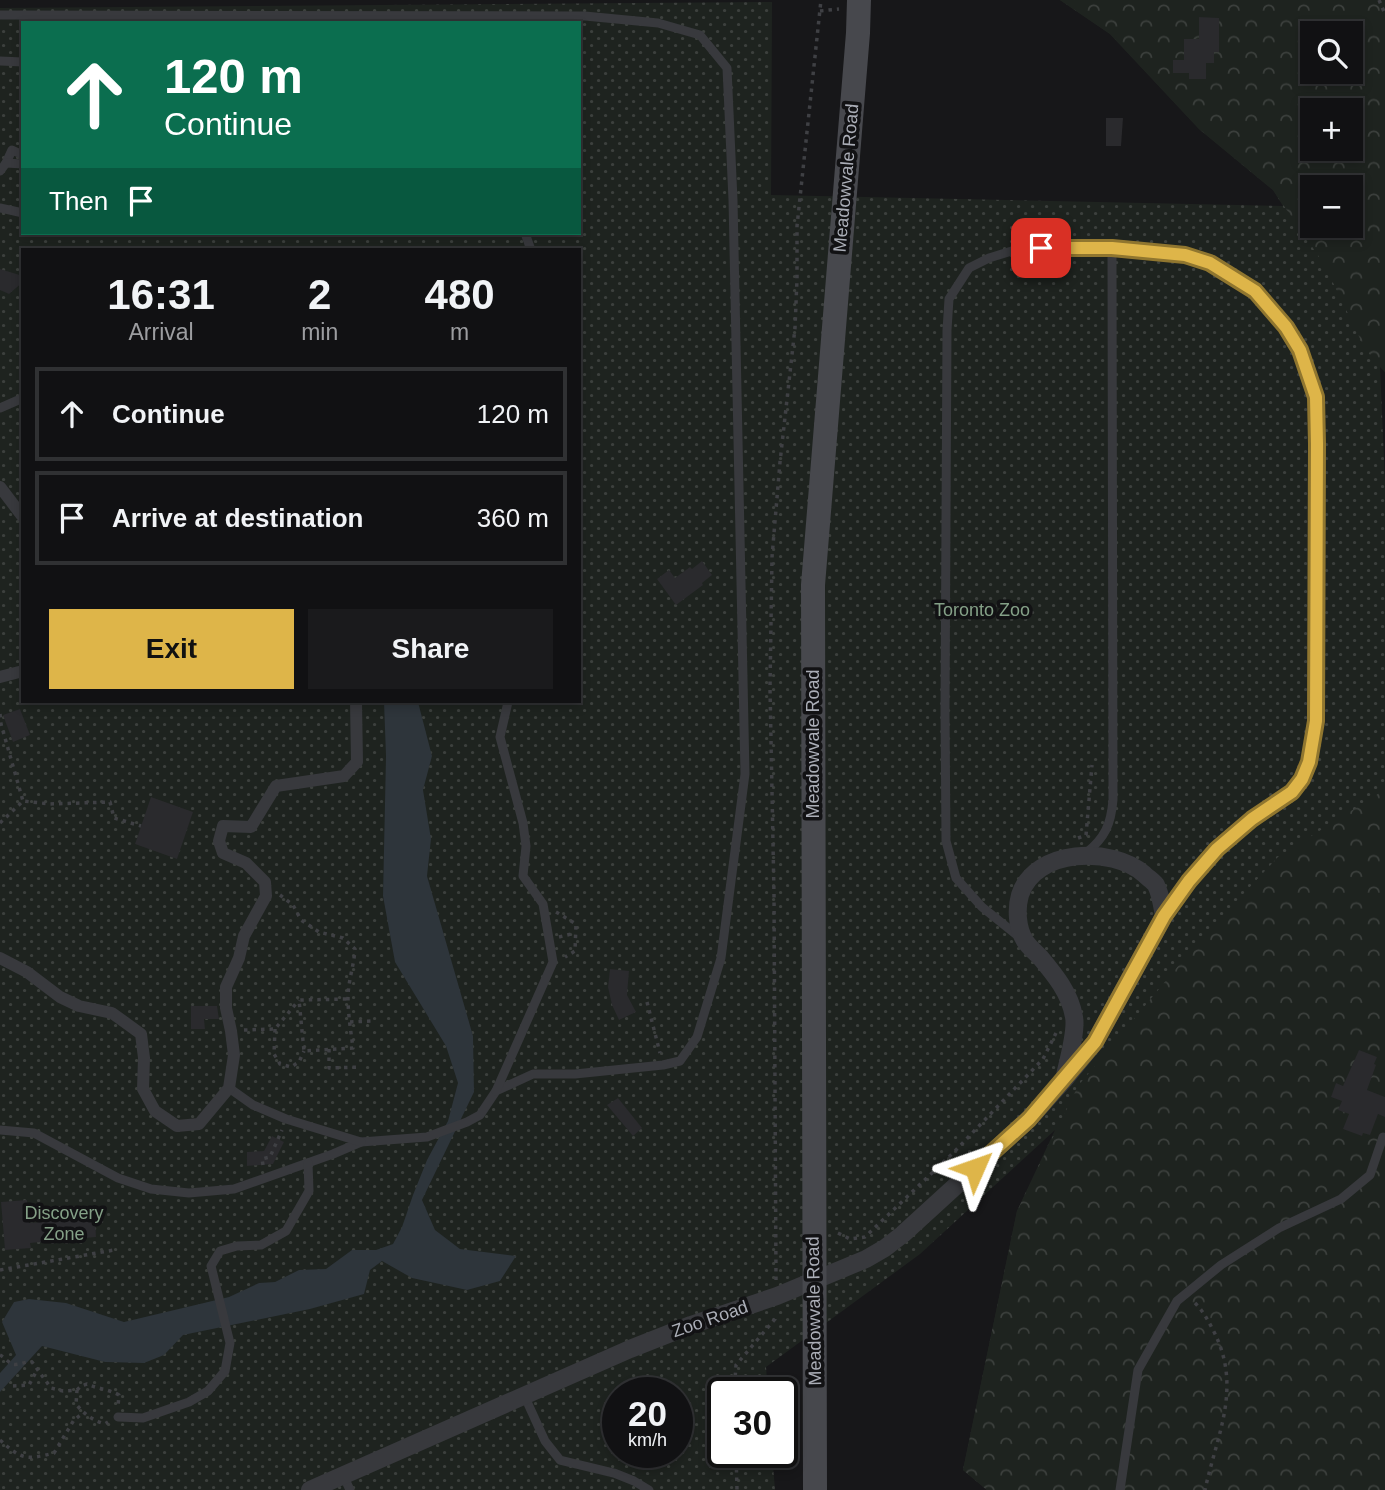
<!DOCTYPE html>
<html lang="en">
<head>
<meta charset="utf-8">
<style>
	body { margin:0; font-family:Arial,sans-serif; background:#1a1a1c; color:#f1f3f6; height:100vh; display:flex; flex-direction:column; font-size:26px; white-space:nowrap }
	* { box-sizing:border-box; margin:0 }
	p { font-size:23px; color:#9c9da0 }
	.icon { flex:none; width:38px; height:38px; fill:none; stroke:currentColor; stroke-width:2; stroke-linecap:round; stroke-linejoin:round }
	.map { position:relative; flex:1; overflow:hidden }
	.drawer { position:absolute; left:21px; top:248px; width:560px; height:455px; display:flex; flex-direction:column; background:#111113; border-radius:0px; box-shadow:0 4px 10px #0003,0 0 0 2px #303133 }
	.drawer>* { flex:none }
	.banner { position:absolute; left:21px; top:21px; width:560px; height:214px; border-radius:0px; box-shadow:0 4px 10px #0003,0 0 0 2px #303133; background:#0b6e4f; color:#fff; overflow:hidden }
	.controls { position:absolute; left:1300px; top:21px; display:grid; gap:14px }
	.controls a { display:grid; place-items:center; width:63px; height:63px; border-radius:0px; background:#111113; box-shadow:0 4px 10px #0003,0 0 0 2px #303133; font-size:35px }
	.speed { position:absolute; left:602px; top:1377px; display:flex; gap:14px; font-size:35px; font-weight:700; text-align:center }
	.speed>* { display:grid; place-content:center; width:91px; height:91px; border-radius:50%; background:#111113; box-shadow:0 4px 10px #0003,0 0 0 2px #303133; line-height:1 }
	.speed small { font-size:18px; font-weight:400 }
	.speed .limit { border:4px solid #111; border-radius:10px; background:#fff; color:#111 }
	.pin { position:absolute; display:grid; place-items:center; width:60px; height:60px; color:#fff; margin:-30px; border-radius:14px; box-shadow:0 4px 10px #0006 }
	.me { position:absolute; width:77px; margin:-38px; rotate:47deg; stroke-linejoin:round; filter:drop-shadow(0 0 5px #0008) }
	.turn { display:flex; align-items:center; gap:24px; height:147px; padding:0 28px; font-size:32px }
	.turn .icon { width:91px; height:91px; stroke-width:2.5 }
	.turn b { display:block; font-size:49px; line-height:60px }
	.then { display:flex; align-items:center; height:66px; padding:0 28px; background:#0003; gap:14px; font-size:26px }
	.eta { display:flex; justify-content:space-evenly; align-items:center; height:119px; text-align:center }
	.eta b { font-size:42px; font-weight:700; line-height:49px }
	.action { display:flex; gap:14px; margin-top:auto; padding:14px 28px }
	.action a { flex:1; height:80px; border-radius:0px; background:#deb549; color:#111; font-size:28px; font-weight:700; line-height:80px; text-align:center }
	.action a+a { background:#1a1a1c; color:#f1f3f6 }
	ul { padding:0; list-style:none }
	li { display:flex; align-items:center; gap:21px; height:94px; margin:0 14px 10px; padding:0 14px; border:4px solid #303133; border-radius:0px }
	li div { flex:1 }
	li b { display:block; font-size:26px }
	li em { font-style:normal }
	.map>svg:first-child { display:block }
	.green { fill:url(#green-dots); fill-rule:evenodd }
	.forest { fill:url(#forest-crowns); fill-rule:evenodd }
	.water { fill:#2e353b }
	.building { fill:#2a2a2d }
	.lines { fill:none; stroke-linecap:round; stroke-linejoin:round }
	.path { stroke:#3f4044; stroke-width:3.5; stroke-dasharray:3.5 5; stroke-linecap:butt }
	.service { stroke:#38393d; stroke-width:9 }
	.pedestrian { stroke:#38393d; stroke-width:12 }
	.minor { stroke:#38393d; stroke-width:18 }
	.secondary { stroke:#47484d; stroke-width:24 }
	.route-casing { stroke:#90762f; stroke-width:18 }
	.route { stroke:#deb549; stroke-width:12 }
	.labels { text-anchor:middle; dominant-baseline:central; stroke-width:7; stroke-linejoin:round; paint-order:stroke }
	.street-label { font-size:18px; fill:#abaeb7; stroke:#121214 }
	.park-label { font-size:18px; fill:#84a087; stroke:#121214 }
</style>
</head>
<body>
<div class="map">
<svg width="1385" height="1490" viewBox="0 0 1385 1490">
	<defs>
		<pattern id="green-dots" width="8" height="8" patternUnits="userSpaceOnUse" patternTransform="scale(1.75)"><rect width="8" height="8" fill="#1e231f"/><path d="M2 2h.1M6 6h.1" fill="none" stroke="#3c403d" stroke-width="1.8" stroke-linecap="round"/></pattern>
		<pattern id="forest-crowns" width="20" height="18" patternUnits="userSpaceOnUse" patternTransform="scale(1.75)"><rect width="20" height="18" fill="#1e231f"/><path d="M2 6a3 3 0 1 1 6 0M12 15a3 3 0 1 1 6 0" fill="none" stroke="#3c403d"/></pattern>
	</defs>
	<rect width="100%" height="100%" fill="#171719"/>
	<path class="green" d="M 1060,0 L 1385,0 L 1385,372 L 1380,367 L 1385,482 L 1385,1490 L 987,1490 L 963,1470 L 1017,1211 L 1055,1130 L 920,1254 L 766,1367 L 768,1393 L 723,1393 L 723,1452 L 772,1453 L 775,1490 L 0,1490 L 0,8 L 772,2 L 771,195 L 1283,206 L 1273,190 L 1199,129 L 1110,34 ZM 23,23 L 579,23 L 579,233 L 23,233 ZM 1312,33 L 1351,33 L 1351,72 L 1312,72 ZM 1312,110 L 1351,110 L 1351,149 L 1312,149 ZM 1312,187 L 1351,187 L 1351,226 L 1312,226 ZM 23,250 L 579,250 L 579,702 L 23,702 ZM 618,1393 L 677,1393 L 677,1452 L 618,1452 Z"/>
	<g class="forest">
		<path d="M 1060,0 L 1385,0 L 1385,372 L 1365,349 L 1324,264 L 1273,190 L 1199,129 L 1110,34 ZM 1312,33 L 1351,33 L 1351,72 L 1312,72 ZM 1312,110 L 1351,110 L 1351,149 L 1312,149 ZM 1312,187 L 1351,187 L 1351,226 L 1312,226 Z"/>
		<path d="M 1385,783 L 1385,1490 L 987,1490 L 963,1470 L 1017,1211 L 1078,1086 L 1199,941 L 1278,857 L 1381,792 Z"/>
	</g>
	<path class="water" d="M 384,702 L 418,702 L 432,756 L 423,790 L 431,839 L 427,876 L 473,1036 L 474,1092 L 422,1200 L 435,1230 L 460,1249 L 516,1256 L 500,1281 L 467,1290 L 412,1278 L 382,1261 L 370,1270 L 364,1294 L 310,1309 L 183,1335 L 164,1355 L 144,1363 L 105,1362 L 42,1346 L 0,1392 L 0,1373 L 16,1355 L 2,1322 L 14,1302 L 29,1299 L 66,1303 L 124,1322 L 229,1297 L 259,1283 L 275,1282 L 299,1270 L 326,1269 L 352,1250 L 376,1250 L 393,1244 L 402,1227 L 413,1195 L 427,1160 L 448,1121 L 458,1083 L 446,1046 L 395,962 L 383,896 L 386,756 Z"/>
	<g class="building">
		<path d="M 1199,17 L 1219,18 L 1219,52 L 1214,52 L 1214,63 L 1206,63 L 1206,79 L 1189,79 L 1189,73 L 1173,73 L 1173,60 L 1184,60 L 1184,39 L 1199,39 Z"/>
		<path d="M 1106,118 L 1123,118 L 1121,146 L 1106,146 Z"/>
		<path d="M 0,269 L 23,276 L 23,282 L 9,294 L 0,290 Z"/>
		<path d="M 702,561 L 712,575 L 702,583 L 703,585 L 676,605 L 657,579 L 669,570 L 675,578 L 690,567 L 692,569 Z"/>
		<path d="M 20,709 L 30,735 L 13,742 L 3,715 Z"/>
		<path d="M 151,797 L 193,812 L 177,859 L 135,844 Z"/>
		<path d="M 610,969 L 629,971 L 627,995 L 636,1012 L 619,1020 L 612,1005 L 608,987 Z"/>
		<path d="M 191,1006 L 217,1006 L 219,1019 L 204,1019 L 205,1029 L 191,1029 Z"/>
		<path d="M 1359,1050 L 1377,1057 L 1374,1064 L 1376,1065 L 1367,1090 L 1385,1097 L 1385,1117 L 1378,1114 L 1370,1135 L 1363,1133 L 1362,1136 L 1343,1129 L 1349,1114 L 1338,1110 L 1342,1101 L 1331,1097 L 1336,1083 L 1343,1086 Z"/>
		<path d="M 618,1098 L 642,1128 L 633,1136 L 607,1105 Z"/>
		<path d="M 272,1136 L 284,1142 L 273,1164 L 247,1166 L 247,1152 L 264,1151 Z"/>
		<path d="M 27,1200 L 29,1223 L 95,1217 L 96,1237 L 30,1243 L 31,1248 L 5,1250 L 1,1202 Z"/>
	</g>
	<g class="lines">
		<g class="path">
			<path d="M 1379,0 L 1385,14"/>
			<path d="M 820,11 L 839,9"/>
			<path d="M 0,714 L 1,724 L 23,801"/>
			<path d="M 0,823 L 23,801 L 50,804 L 110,802 L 114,818 L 141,826"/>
			<path d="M 1078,838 L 1086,835 L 1092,765"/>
			<path d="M 280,895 L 293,905 L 301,920 L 319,932 L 343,938 L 355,949 C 354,966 348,981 348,998 C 348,1015 351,1032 353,1048 L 304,1051 L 299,1000 L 348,999"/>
			<path d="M 556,912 L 576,924 L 575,951 L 565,957"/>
			<path d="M 559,937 L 575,933"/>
			<path d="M 647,1002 L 660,1053"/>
			<path d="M 350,1022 L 372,1021"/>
			<path d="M 275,1029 L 274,1054 L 280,1064 L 291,1067 L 299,1062 L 304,1051"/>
			<path d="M 244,1030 L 275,1029 L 299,1000"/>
			<path d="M 329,1049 L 329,1068 L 360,1067"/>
			<path d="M 263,1165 L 262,1159 L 270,1157 L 282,1130"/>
			<path d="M 838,1233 L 850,1239 L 865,1237 L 955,1151 L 1043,1059 L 1056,1033"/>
			<path d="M 0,1270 L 114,1250"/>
			<path d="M 776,1280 L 774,895 L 770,688 L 772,557 L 780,462 L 795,328 L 797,279 L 797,226 L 821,0"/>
			<path d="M 1195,1303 C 1203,1311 1208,1320 1213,1330 C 1243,1387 1217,1434 1205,1490"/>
			<path d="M 0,1355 C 4,1357 8,1362 12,1364 C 19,1366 25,1361 32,1362 L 51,1388 L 63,1391 L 77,1390 L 76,1404 C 84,1414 92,1420 105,1424 L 108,1422"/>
			<path d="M 13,1386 L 29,1385 L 37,1370"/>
			<path d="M 77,1390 L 81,1386 L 87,1384 C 98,1389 108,1389 119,1395 L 118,1406"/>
			<path d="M 734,1393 L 736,1365 L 775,1319 L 775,1315"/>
			<path d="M 0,1440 C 22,1460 26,1460 54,1453 L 74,1420 L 83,1413"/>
			<path d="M 736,1452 L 737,1490"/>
		</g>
		<g class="service">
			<path d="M 0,15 L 585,16 L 658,23 L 700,35 L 727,68 L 733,200 L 745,774 L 721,958 L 697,1037 L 680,1061 L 663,1065 L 575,1074 L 533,1074 L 496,1091 L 480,1115 L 467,1122 L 427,1137 L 361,1142 L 333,1154 L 234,1189 L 189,1193 L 151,1189 L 118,1178 L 34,1133 L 0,1130"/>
			<path d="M 0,61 L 23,62"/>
			<path d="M 6,163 L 12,150 L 23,155"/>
			<path d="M 0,171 L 6,163 L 23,164"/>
			<path d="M 0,208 L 23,213"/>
			<path d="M 525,233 L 531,250"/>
			<path d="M 0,408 L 23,398"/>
			<path d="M 1086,853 C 1105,838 1111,824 1113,800 L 1112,248"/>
			<path d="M 1018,936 L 982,907 L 956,878 L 946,841 L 945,711 L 947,330 L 949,299 L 969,268 L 989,258 L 1018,249 L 1112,248 L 1185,255 L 1210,263 L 1255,291 L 1286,327 L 1300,350 L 1308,370 L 1316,397 L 1317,444 L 1316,721 L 1309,762 L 1302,779 L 1292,792 L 1252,819 L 1217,849 L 1189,881 L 1165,915"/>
			<path d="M 229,1088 L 253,1105 L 286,1119 L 361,1142"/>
			<path d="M 496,1091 L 553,962 L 543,904 L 523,876 L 526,846 L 523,823 L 500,737 L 508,702"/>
			<path d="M 524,1395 L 545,1441 L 560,1460 L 614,1473 L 634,1481 L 649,1490"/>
			<path d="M 118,1417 L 143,1418 L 189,1402 L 208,1391 L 225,1371 L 230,1343 L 211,1266 L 220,1251 L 237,1246 L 261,1245 L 286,1231 L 309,1191 L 308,1163"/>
			<path d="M 343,1475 L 350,1490"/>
			<path d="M 1120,1490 L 1138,1370 L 1177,1301 L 1221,1265 L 1279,1228 L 1341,1199 L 1370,1175 L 1383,1137"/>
		</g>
		<g class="pedestrian">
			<path d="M 0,487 L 23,517"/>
			<path d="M 0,677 L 23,671"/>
			<path d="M 0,958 L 27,972 L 60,997 L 79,1006 L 112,1013 L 141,1034 L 144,1058 L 143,1089 L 155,1111 L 177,1126 L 199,1124 L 229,1088 L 234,1055 L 231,1031 L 226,1008 L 226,987 L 239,958 L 244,936 L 266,896 L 265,882 L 246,863 L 223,853 L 219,841 L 223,826 L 251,827 L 276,786 L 344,776 L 357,762 L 356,702"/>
		</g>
		<path class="minor" d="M 310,1490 L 630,1349 L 691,1325 L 777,1296 L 866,1259 L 885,1248 L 903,1234 L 1029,1119 L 1064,1080 L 1095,1042 L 1164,916 C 1162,906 1161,895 1156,885 C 1153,881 1148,878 1144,874 C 1112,846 1035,848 1020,895 C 1016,909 1017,928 1025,941 C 1029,947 1035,952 1040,957 C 1055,975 1070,993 1074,1017 C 1077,1032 1067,1064 1064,1080"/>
		<path class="secondary" d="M 815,1490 L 813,585 L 858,33 L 859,0"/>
	</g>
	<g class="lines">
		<g class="route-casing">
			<path id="route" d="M 975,1168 L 1029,1119 L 1095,1042 L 1164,916 L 1189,881 L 1217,849 L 1252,819 L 1292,792 L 1302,779 L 1309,762 L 1316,721 L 1317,444 L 1316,397 L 1300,350 L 1286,327 L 1255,291 L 1210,263 L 1185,255 L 1112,248 L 1041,248"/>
		</g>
		<use href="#route" class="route"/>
	</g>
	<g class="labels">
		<g class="street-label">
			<text transform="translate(846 178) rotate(-85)">Meadowvale Road</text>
			<text transform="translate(813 744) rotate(-90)">Meadowvale Road</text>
			<text transform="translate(814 1311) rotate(-91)">Meadowvale Road</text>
			<text transform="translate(710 1319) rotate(-19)">Zoo Road</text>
		</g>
		<g class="park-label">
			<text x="982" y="610">Toronto Zoo</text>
			<text x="64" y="1213">Discovery<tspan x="64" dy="21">Zone</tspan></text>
		</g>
	</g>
</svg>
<div class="controls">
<a><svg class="icon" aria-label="search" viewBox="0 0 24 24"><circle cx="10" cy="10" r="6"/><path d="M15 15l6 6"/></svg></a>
<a>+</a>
<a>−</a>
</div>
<div class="speed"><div>20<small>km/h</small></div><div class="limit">30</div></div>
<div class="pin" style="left:1041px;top:248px;background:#d93025"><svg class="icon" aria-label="arrive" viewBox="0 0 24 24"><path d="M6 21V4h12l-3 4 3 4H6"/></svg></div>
<svg class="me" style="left:975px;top:1168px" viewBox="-20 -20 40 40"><path d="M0-17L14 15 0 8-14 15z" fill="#deb549" stroke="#fff" stroke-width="4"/></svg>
<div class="banner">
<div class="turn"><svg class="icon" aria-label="ahead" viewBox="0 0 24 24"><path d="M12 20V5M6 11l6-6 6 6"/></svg><div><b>120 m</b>Continue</div></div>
<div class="then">Then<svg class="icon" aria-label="arrive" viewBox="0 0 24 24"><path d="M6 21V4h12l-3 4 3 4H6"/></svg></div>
</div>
<section class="drawer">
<div class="eta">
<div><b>16:31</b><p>Arrival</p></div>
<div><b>2</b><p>min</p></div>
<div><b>480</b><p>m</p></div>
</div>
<ul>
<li><svg class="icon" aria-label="ahead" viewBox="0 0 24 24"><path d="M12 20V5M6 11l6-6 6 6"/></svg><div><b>Continue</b></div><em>120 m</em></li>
<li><svg class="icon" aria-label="arrive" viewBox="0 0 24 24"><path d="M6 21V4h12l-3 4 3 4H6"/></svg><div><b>Arrive at destination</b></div><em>360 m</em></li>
</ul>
<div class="action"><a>Exit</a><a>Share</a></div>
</section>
</div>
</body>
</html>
